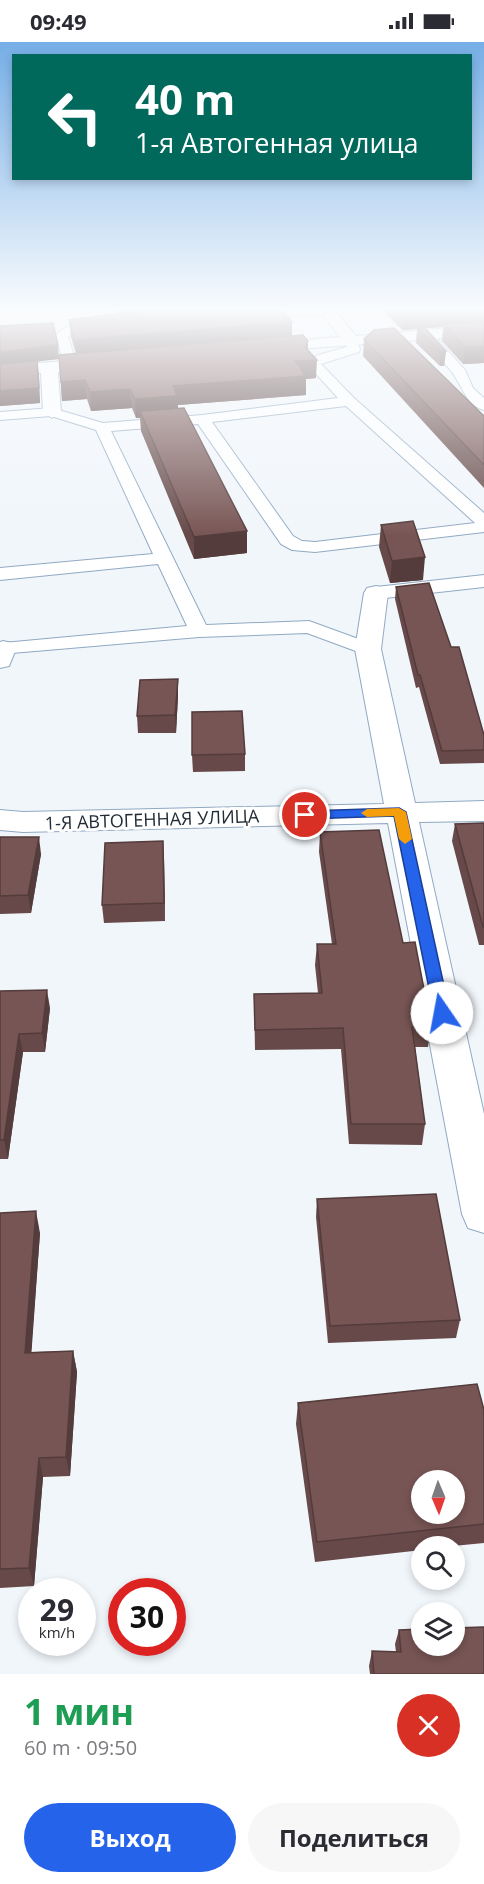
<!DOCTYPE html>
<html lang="ru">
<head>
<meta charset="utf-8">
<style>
	body { margin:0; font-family:"Open Sans",sans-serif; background:#f7f7f7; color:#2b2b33; height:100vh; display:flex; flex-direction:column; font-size:22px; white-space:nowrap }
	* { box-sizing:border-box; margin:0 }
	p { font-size:20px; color:#7c7c81 }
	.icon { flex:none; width:33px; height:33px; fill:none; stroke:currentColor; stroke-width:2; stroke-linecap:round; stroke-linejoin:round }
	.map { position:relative; height:1632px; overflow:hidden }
	.details { display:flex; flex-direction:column; background:#fff; flex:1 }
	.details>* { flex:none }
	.hud { position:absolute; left:12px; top:12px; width:460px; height:126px; border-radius:0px; box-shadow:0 3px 9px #0003; background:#00695c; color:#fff; overflow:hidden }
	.needle { width:39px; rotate:178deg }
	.fabs { position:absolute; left:411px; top:1428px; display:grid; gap:12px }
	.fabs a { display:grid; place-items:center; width:54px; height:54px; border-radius:50%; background:#fff; box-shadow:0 3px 9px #0003; font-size:30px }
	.speed { position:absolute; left:18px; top:1536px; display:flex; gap:12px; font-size:30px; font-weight:700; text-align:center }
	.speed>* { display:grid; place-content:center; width:78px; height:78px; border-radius:50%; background:#fff; box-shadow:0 3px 9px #0003; line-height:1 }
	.speed small { font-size:15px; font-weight:400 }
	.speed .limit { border:9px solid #d22; background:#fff; color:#111 }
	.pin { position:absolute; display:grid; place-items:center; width:51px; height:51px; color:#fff; margin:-26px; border:3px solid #fff; border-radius:50%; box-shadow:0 2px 6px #0007 }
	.me { position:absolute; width:66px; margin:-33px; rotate:348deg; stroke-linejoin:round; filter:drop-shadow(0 0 4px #0008) }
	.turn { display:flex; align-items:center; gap:21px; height:126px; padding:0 24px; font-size:27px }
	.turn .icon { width:78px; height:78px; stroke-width:2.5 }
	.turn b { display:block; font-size:42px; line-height:51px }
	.round { display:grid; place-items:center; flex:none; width:63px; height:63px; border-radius:32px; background:#f7f7f7 }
	.head { display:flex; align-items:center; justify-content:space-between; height:102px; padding:0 24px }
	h1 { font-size:36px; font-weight:700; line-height:45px; color:#1e9e55 }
	.button { display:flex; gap:12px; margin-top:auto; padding:12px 24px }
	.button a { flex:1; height:69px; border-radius:36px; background:#2563eb; color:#fff; font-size:24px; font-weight:700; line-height:69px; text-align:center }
	.button a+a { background:#f7f7f7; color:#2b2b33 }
	.status { display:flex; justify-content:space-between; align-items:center; height:42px; padding:0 30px; background:#fff; direction:ltr }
	.status svg { height:16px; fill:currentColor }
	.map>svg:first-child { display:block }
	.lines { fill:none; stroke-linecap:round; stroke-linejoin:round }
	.service-casing { stroke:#90a9c2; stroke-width:2 }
	.minor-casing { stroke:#90a9c2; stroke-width:2 }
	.service { fill:#fff; fill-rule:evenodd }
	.minor { fill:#fff; fill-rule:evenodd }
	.wall { fill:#664948 }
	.shaded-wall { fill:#533c3b }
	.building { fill:#775554; stroke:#533c3b; stroke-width:1.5; fill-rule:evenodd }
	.route { fill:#2563eb; stroke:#184099; stroke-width:1.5 }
	.slow { fill:#f59e0b }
	.labels { text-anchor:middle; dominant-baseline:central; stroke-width:6; stroke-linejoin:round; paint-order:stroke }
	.street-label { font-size:18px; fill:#222c36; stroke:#fff }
</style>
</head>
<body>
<div class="status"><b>09:49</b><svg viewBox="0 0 49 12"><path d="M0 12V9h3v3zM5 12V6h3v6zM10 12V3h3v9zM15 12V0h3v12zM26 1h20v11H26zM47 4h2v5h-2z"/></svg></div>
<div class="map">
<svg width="484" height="1632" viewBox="0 0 484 1632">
	<rect width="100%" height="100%" fill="#f1f6fb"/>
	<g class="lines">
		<g class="service-casing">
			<g id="service">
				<path d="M 303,266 L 333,268 L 327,272 L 250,277 L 244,273 L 250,269 Z"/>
				<path d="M 102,278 L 106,279 L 106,285 L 68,294 L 77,324 L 75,327 L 65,327 L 56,293 C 66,281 87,281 102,278 Z"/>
				<path d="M 426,288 L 430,289 L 465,328 L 473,346 L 484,356 L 484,368 C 465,363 462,342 451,329 C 441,316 429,305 420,292 Z"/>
				<path d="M 351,294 L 355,295 L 360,307 L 359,310 L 321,322 L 354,356 L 484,471 L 484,490 L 315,510 L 292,508 L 281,502 L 198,382 L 111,389 L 206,583 L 309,579 L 375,603 L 378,607 L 375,611 L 361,611 L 307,591 L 199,595 L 0,612 L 0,602 L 3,601 L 187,584 L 158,522 L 0,538 L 0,526 L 153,512 L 96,388 L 51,374 L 0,378 L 0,370 L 52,366 L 103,381 L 202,373 L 338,356 L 306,321 L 318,313 L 347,305 L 345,298 ZM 346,364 L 475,481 L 315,500 L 302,499 L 293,494 L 212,380 Z"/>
				<path d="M 484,533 L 484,545 L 376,557 L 367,551 L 376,545 Z"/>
			</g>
		</g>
		<g class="minor-casing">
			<g id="minor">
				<path d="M 317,266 L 333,266 L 356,294 L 484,283 L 484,293 L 259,310 L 257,306 L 259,302 L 265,301 L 340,295 Z"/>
				<path d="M 103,316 L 109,317 L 111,321 L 109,325 L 58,330 L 61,370 L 52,376 L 43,370 L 41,331 L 0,334 L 0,324 Z"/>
				<path d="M 376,544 L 385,546 L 388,551 L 381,607 L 415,761 L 484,759 L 484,779 L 419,780 L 484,1072 L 484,1191 L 468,1186 L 462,1172 L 388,781 L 23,790 L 0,788 L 0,768 L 23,770 L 384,762 L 355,607 L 364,551 L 367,546 Z"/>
				<path d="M 3,599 L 12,601 L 16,607 L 9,624 L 0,626 L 0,600 Z"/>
			</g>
		</g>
		<use href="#service" class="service"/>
		<use href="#minor" class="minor"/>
	</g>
	<g class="wall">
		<path d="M 114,266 L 281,266 L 292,280 L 292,294 L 308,308 L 316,336 L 306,337 L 306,353 L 178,363 L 178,367 L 247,489 L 247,511 L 194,517 L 141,389 L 140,376 L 136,376 L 132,366 L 91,369 L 87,357 L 62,359 L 59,317 L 37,319 L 39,333 L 40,361 L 0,364 L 0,284 L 59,314 L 76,312 L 71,295 L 69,278 L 116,272 Z"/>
		<path d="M 380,266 L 484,266 L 484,321 L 463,322 L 442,299 L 443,285 L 425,286 L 446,309 L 444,324 L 440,324 L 416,301 L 417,287 L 402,288 Z"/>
		<path d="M 364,297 L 484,374 L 484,446 L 363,314 Z"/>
		<path d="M 381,483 L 423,538 L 390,541 L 379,505 Z"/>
		<path d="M 396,545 L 451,605 L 484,693 L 484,721 L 440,722 L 419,645 L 416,646 L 395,557 Z"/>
		<path d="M 178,654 L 176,691 L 138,691 L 137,674 Z"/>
		<path d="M 245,712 L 245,729 L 193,730 L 192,713 Z"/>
		<path d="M 484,781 L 484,903 L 479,903 L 452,799 L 455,782 Z"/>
		<path d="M 320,790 L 403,901 L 431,984 L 428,1005 L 415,1005 L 425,1082 L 422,1103 L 349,1102 L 341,1007 L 255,1008 L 254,952 L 318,951 L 315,923 L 317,902 L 332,902 L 319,810 Z"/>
		<path d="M 0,795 L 41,812 L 31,871 L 0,872 Z"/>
		<path d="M 164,817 L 165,879 L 104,881 L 102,863 Z"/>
		<path d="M 0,949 L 50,966 L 45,1010 L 23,1010 L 8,1117 L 0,1117 Z"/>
		<path d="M 317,1157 L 460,1278 L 456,1296 L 328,1301 L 316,1175 Z"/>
		<path d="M 0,1171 L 40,1191 L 31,1310 L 73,1309 L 77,1330 L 70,1434 L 43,1435 L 34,1544 L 0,1546 Z"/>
		<path d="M 298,1361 L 484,1368 L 484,1501 L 453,1504 L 422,1504 L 422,1508 L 315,1520 L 296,1382 Z"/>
		<path d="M 399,1588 L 484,1632 L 370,1632 L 369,1624 L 372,1609 L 396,1610 L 395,1602 Z"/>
	</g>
	<g class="shaded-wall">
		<path d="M 118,266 L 267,266 L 118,276 Z"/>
		<path d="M 475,266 L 484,266 L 484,281 L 444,282 L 443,285 L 402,288 L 403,271 Z"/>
		<path d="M 292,280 L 292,297 L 77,315 L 75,298 Z"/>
		<path d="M 308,299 L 308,317 L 317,318 L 316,336 L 306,337 L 306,353 L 178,363 L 178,373 L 140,369 L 140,376 L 136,376 L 135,357 L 173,344 L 295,319 Z"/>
		<path d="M 58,303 L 59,317 L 0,324 L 0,310 Z"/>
		<path d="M 484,304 L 484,321 L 463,322 L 465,305 Z"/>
		<path d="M 441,309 L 446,309 L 444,324 L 440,324 Z"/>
		<path d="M 37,319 L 40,361 L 0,364 L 0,349 Z"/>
		<path d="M 85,338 L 87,357 L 62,359 L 61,340 Z"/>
		<path d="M 130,347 L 132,366 L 91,369 L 90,350 Z"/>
		<path d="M 247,489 L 247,511 L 194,517 L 194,495 Z"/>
		<path d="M 425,515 L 423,538 L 390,541 L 392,519 Z"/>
		<path d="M 178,637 L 178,654 L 176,691 L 175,673 Z"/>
		<path d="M 39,795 L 41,812 L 31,871 L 28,853 Z"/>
		<path d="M 163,799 L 164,817 L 165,879 L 164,861 Z"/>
		<path d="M 47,948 L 50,966 L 45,1010 L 42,991 Z"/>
		<path d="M 19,992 L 23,1010 L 8,1117 L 4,1098 Z"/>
		<path d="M 36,1169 L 40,1191 L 30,1331 L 25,1311 Z"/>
		<path d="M 73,1309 L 77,1330 L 70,1434 L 66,1415 Z"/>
		<path d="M 39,1416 L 43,1435 L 34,1544 L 29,1526 Z"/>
	</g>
	<g class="building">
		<path d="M 196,266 L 281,266 L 292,280 L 75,298 L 69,278 L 123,271 Z"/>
		<path d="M 398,266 L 475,266 L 403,271 Z"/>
		<path d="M 484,279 L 484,304 L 465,305 L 444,282 Z"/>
		<path d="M 53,281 L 58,303 L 0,310 L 0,284 Z"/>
		<path d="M 394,286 L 484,374 L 484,423 L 364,297 L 374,288 Z"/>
		<path d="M 417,286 L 425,286 L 446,309 L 441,309 Z"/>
		<path d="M 303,293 L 308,299 L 305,305 L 317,318 L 295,319 L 306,334 L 173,344 L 177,354 L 135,357 L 130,347 L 90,350 L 85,338 L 61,340 L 59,313 Z"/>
		<path d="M 37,319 L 39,346 L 0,349 L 0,322 Z"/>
		<path d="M 184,366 L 247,489 L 194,495 L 140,369 Z"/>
		<path d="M 413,479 L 425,515 L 392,519 L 381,483 Z"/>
		<path d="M 429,541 L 451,605 L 459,605 L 484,693 L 484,708 L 442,709 L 420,633 L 418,633 L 396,545 Z"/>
		<path d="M 178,637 L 175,673 L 137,674 L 140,638 Z"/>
		<path d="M 242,669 L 245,712 L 192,713 L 192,670 Z"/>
		<path d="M 484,781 L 484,885 L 483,885 L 455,782 Z"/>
		<path d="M 379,788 L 403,901 L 415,900 L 431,984 L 412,985 L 425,1082 L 351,1082 L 343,986 L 255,988 L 254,952 L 322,951 L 317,902 L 336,902 L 320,790 Z"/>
		<path d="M 0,795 L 39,795 L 28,853 L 0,854 Z"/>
		<path d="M 163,799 L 164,861 L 102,863 L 105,801 Z"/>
		<path d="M 47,948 L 42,991 L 19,992 L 4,1098 L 0,1098 L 0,949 Z"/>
		<path d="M 436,1152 L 460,1278 L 330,1284 L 317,1157 Z"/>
		<path d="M 36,1169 L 25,1311 L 73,1309 L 66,1415 L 39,1416 L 29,1526 L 0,1527 L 0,1171 Z"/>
		<path d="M 477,1342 L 484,1368 L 484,1482 L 317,1500 L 298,1361 ZM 422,1438 L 454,1438 L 454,1472 L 422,1472 Z"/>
		<path d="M 484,1585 L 484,1632 L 374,1632 L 372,1609 L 401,1610 L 399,1588 L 422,1587 L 422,1604 L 454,1604 L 454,1586 Z"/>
	</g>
	<linearGradient id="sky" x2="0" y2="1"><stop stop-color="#75aee6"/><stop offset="0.54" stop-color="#f9fbfd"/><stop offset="1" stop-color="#f9fbfd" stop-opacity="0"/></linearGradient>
	<rect width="484" height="494" fill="url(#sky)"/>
	<path class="route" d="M 399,766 L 406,770 L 450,971 L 442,977 L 434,971 L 394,774 L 305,777 L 299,773 L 305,769 Z"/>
	<path class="slow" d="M 399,766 L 406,770 L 412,797 L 405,802 L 399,797 L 394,774 L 367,775 L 361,771 L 367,767 Z"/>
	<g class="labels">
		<g class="street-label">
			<text transform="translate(152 777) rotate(-2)">1-Я АВТОГЕННАЯ УЛИЦА</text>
		</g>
	</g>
</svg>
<div class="fabs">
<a><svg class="needle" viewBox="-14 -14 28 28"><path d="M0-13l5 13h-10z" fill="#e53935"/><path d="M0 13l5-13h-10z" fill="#7c7c81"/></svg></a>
<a><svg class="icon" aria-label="search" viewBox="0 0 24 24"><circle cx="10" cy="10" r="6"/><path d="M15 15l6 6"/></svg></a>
<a><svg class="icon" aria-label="layers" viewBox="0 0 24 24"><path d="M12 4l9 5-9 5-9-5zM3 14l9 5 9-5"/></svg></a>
</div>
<div class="speed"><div>29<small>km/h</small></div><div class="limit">30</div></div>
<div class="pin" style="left:305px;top:773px;background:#d93025"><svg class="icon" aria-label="arrive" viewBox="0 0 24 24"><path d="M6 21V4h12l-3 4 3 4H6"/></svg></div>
<svg class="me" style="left:442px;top:971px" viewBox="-20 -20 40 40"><circle r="19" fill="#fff"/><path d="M0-13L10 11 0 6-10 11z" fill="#2563eb"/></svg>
<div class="hud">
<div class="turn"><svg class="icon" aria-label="left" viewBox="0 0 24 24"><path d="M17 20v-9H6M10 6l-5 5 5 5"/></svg><div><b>40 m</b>1-я Автогенная улица</div></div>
</div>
</div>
<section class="details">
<div class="head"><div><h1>1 мин</h1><p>60 m · 09:50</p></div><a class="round" style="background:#d93025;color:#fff"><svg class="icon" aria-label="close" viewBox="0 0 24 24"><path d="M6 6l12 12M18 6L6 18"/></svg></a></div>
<div class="button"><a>Выход</a><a>Поделиться</a></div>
</section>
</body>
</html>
